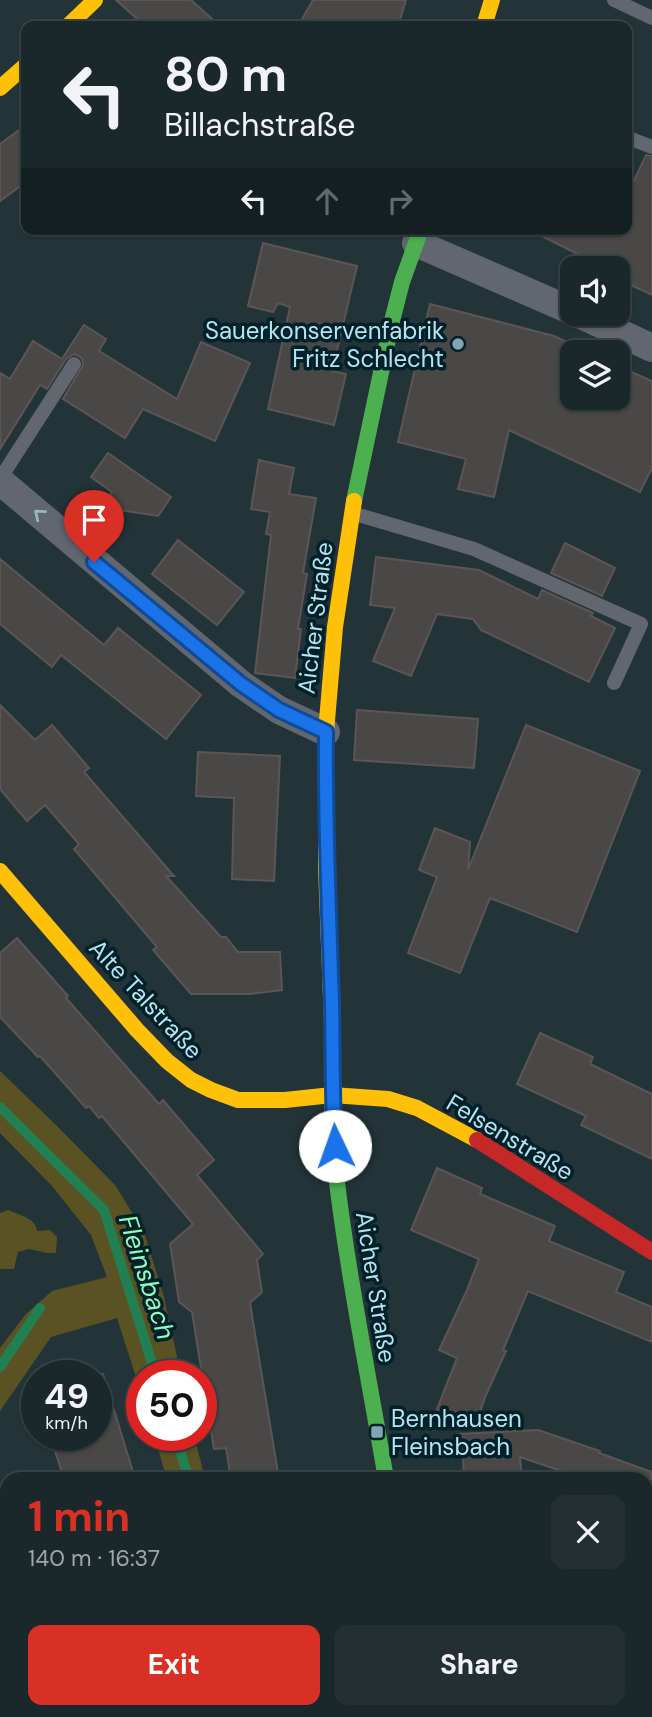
<!DOCTYPE html>
<html lang="en">
<head>
<meta charset="utf-8">
<style>
	body { margin:0; font-family:"DM Sans",sans-serif; background:#232f33; color:#f1f3f6; height:100vh; display:flex; flex-direction:column; font-size:26px; white-space:nowrap }
	* { box-sizing:border-box; margin:0 }
	p { font-size:23px; color:#9fa5a9 }
	.icon { flex:none; width:38px; height:38px; fill:none; stroke:currentColor; stroke-width:2; stroke-linecap:round; stroke-linejoin:round }
	.map { position:relative; flex:1; overflow:hidden }
	.side { position:absolute; left:0px; top:1472px; width:653px; height:247px; display:flex; flex-direction:column; background:#1a272b; border-radius:21px 21px 0 0; box-shadow:0 2px 5px #0004,0 0 0 2px #384447 }
	.side>* { flex:none }
	.hud { position:absolute; left:21px; top:21px; width:611px; height:214px; border-radius:14px; box-shadow:0 2px 5px #0004,0 0 0 2px #384447; background:#1a272b; color:#f1f3f6; overflow:hidden }
	.controls { position:absolute; left:560px; top:256px; display:grid; gap:14px }
	.controls a { display:grid; place-items:center; width:70px; height:70px; border-radius:14px; background:#1a272b; box-shadow:0 2px 5px #0004,0 0 0 2px #384447; font-size:35px }
	.speed { position:absolute; left:21px; top:1360px; display:flex; gap:14px; font-size:35px; font-weight:700; text-align:center }
	.speed>* { display:grid; place-content:center; width:91px; height:91px; border-radius:50%; background:#1a272b; box-shadow:0 2px 5px #0004,0 0 0 2px #384447; line-height:1 }
	.speed small { font-size:18px; font-weight:400 }
	.speed .limit { border:10px solid #d22; background:#fff; color:#111 }
	.pin { position:absolute; display:grid; place-items:center; width:60px; height:60px; color:#fff; margin:-72px -30px; border-radius:50% 50% 50% 0; rotate:-45deg; box-shadow:0 0 7px #0007 }
	.pin .icon { rotate:45deg }
	.me { position:absolute; width:77px; margin:-38px; rotate:357deg; stroke-linejoin:round; filter:drop-shadow(0 0 5px #0008) }
	.turn { display:flex; align-items:center; gap:24px; height:147px; padding:0 28px; font-size:32px }
	.turn .icon { width:91px; height:91px; stroke-width:2.5 }
	.turn b { display:block; font-size:49px; line-height:60px }
	.lanes { display:flex; align-items:center; height:66px; padding:0 28px; background:#0003; justify-content:center; gap:35px; direction:ltr }
	.lanes .off { opacity:.35 }
	.round { display:grid; place-items:center; flex:none; width:74px; height:74px; border-radius:14px; background:#232f33 }
	.overview { display:flex; align-items:center; justify-content:space-between; height:119px; padding:0 28px }
	h1 { font-size:42px; font-weight:700; line-height:52px; color:#d93025 }
	.primary-button { display:flex; gap:14px; margin-top:auto; padding:14px 28px }
	.primary-button a { flex:1; height:80px; border-radius:14px; background:#d93025; color:#fff; font-size:28px; font-weight:700; line-height:80px; text-align:center }
	.primary-button a+a { background:#232f33; color:#f1f3f6 }
	.map>svg:first-child { display:block }
	.green { fill:#5a5223 }
	.lines { fill:none; stroke-linecap:round; stroke-linejoin:round }
	.stream { stroke:#227f52; stroke-width:10 }
	.building { fill:#4a4747; stroke:#5b5655; stroke-width:2 }
	.lane { stroke:#62666f; stroke-width:14 }
	.street { stroke:#62666f; stroke-width:28 }
	.fast { stroke:#4caf50; stroke-width:16 }
	.slow { stroke:#ffc107; stroke-width:16 }
	.jam { stroke:#c62828; stroke-width:16 }
	.oneway { stroke:#98b7c3 }
	.route-casing { stroke:#114b97; stroke-width:18 }
	.route { stroke:#1a73e8; stroke-width:12 }
	.poi-dot { fill:#82a6b0; stroke:#002129; stroke-width:2.5 }
	.labels { text-anchor:middle; dominant-baseline:central; stroke-width:7; stroke-linejoin:round; paint-order:stroke }
	.poi-label { font-size:24px; fill:#b5e3f0; stroke:#002129; text-anchor:end }
	.street-label { font-size:24px; fill:#b5e3f0; stroke:#002129 }
	.water-label { font-size:26px; font-style:italic; fill:#8bffbb; stroke:#002129 }
</style>
</head>
<body>
<div class="map">
<svg width="652" height="1717" viewBox="0 0 652 1717">
	<rect width="100%" height="100%" fill="#233439"/>
	<g class="green">
		<path d="M 0,1071 L 57,1126 L 115,1185 L 144,1232 L 164,1297 L 181,1375 L 142,1376 L 142,1396 L 117,1318 L 51,1337 L 0,1411 L 0,1348 L 26,1314 L 52,1291 L 107,1277 L 91,1235 L 52,1186 L 0,1133 Z"/>
		<path d="M 8,1210 C 19,1215 36,1218 37,1231 L 50,1230 L 57,1237 L 56,1253 L 47,1253 L 29,1249 L 18,1252 L 14,1269 L 0,1269 L 0,1213 Z"/>
		<path d="M 154,1435 L 194,1435 L 205,1479 L 167,1479 Z"/>
	</g>
	<g class="lines">
		<g class="stream">
			<path d="M 0,1107 L 104,1210 L 156,1376"/>
			<path d="M 0,1367 L 40,1308"/>
			<path d="M 175,1435 L 189,1479"/>
		</g>
	</g>
	<g class="building">
		<path d="M 116,0 L 191,0 L 220,26 L 145,26 Z"/>
		<path d="M 313,0 L 406,0 L 398,26 L 298,26 Z"/>
		<path d="M 26,125 L 26,182 L 0,201 L 0,144 Z"/>
		<path d="M 646,155 L 652,156 L 652,295 L 618,279 L 618,268 L 605,268 L 528,229 L 626,229 L 626,198 Z"/>
		<path d="M 263,243 L 357,266 L 332,371 L 346,374 L 334,425 L 268,409 L 290,307 L 278,303 L 273,312 L 248,306 Z"/>
		<path d="M 430,304 L 554,336 L 588,352 L 572,352 L 572,397 L 618,397 L 618,366 L 652,381 L 652,468 L 640,492 L 509,430 L 494,497 L 458,489 L 466,459 L 398,442 Z"/>
		<path d="M 84,325 L 106,339 L 99,351 L 177,399 L 201,342 L 250,363 L 215,441 L 143,409 L 125,438 L 63,399 L 83,365 L 82,359 L 79,356 L 74,354 L 66,359 L 47,389 L 40,385 L 0,449 L 0,373 L 10,379 L 33,341 L 62,359 Z"/>
		<path d="M 108,453 L 171,497 L 158,516 L 101,507 L 112,492 L 91,477 Z"/>
		<path d="M 259,460 L 294,468 L 289,494 L 316,498 L 303,573 L 307,574 L 298,629 L 301,629 L 295,678 L 255,673 L 271,535 L 266,534 L 270,512 L 251,509 Z"/>
		<path d="M 178,540 L 244,592 L 217,625 L 152,574 Z"/>
		<path d="M 565,543 L 615,568 L 602,596 L 551,573 Z"/>
		<path d="M 376,557 L 479,570 L 538,599 L 542,590 L 593,613 L 591,616 L 615,628 L 589,682 L 481,630 L 473,619 L 437,614 L 411,676 L 373,661 L 395,608 L 370,605 Z"/>
		<path d="M 0,559 L 104,645 L 118,628 L 201,695 L 166,739 L 61,655 L 52,667 L 0,624 Z"/>
		<path d="M 0,705 L 35,740 L 52,725 L 89,768 L 84,772 L 174,876 L 166,876 L 221,937 L 226,937 L 238,952 L 280,952 L 282,990 L 249,994 L 191,994 L 153,950 L 157,947 L 74,849 L 79,844 L 45,805 L 27,821 L 0,789 Z"/>
		<path d="M 357,710 L 478,719 L 474,768 L 354,760 Z"/>
		<path d="M 526,725 L 640,771 L 577,932 L 490,898 L 460,973 L 408,953 L 437,877 L 419,870 L 435,828 L 470,842 L 468,870 Z"/>
		<path d="M 198,752 L 280,756 L 274,881 L 232,879 L 234,798 L 196,796 Z"/>
		<path d="M 17,938 L 68,996 L 66,998 L 159,1104 L 163,1100 L 214,1160 L 197,1175 L 263,1254 L 257,1260 L 262,1292 L 250,1303 L 279,1479 L 231,1479 L 226,1448 L 214,1449 L 192,1312 L 179,1302 L 170,1244 L 193,1224 L 102,1116 L 99,1118 L 89,1106 L 86,1108 L 40,1056 L 38,1057 L 0,1017 L 0,953 Z"/>
		<path d="M 540,1033 L 593,1057 L 590,1064 L 652,1094 L 652,1159 L 581,1125 L 586,1116 L 517,1084 Z"/>
		<path d="M 437,1168 L 482,1188 L 480,1194 L 555,1226 L 549,1241 L 624,1272 L 616,1292 L 652,1307 L 652,1342 L 528,1291 L 503,1350 L 506,1351 L 486,1395 L 474,1428 L 435,1414 L 457,1358 L 439,1350 L 467,1290 L 479,1259 L 411,1230 Z"/>
		<path d="M 103,1374 L 133,1472 L 112,1479 L 64,1479 L 50,1435 L 96,1435 L 96,1375 Z"/>
		<path d="M 538,1430 L 600,1451 L 599,1453 L 652,1472 L 652,1479 L 585,1479 L 520,1457 L 522,1479 L 464,1479 L 462,1438 L 456,1436 L 457,1434 Z"/>
	</g>
	<g class="lines">
		<g class="lane">
			<path d="M 614,0 L 652,18"/>
			<path d="M 626,137 L 652,147"/>
			<path d="M 0,479 L 74,364"/>
			<path d="M 352,513 L 474,549 L 641,624 L 614,683"/>
			<path d="M 0,1651 L 1,1648"/>
			<path d="M 646,1679 L 652,1681"/>
			<path d="M 0,1715 L 1,1717"/>
		</g>
		<g class="street">
			<path d="M 416,243 L 572,311"/>
			<path d="M 577,313 L 652,348"/>
			<path d="M 0,481 L 241,684 L 279,710 L 326,732"/>
			<path d="M 424,1715 L 565,1714 L 652,1717"/>
		</g>
		<g class="fast">
			<path d="M 354,501 L 391,325 L 402,282 L 421,229"/>
			<path d="M 332,1025 C 332,1075 331,1125 336,1174 C 348,1276 369,1378 386,1479"/>
		</g>
		<g class="slow">
			<path d="M 68,26 L 95,0"/>
			<path d="M 484,26 L 492,0"/>
			<path d="M 0,88 L 26,65"/>
			<path d="M 0,871 L 137,1030 L 167,1061 L 191,1080 L 211,1090 L 238,1100 L 285,1100 L 332,1095 L 388,1099 L 417,1108 L 477,1140"/>
			<path d="M 332,1025 L 326,867 L 326,732 L 335,627 L 354,501"/>
			<path d="M 385,1717 L 424,1715"/>
		</g>
		<path class="jam" d="M 477,1140 L 652,1252"/>
	</g>
	<defs><path id="oneway-chevron" d="M-2-3.5L2.5 0L-2 3.5" fill="none" stroke-width="1.6" stroke-linecap="round" stroke-linejoin="round" transform="scale(1.75)"/></defs>
	<use class="oneway" href="#oneway-chevron" transform="translate(39 514) rotate(-140)"/>
	<g class="lines">
		<g class="route-casing">
			<path id="route" d="M 94,562 L 241,684 L 279,710 L 326,732 C 325,822 329,912 332,1003 C 333,1051 332,1098 335,1146"/>
		</g>
		<use href="#route" class="route"/>
	</g>
	<g class="poi-dot">
		<circle cx="458" cy="344" r="7"/>
		<rect x="370" y="1425" width="14" height="14" rx="3.5"/>
	</g>
	<g class="labels">
		<g class="poi-label">
			<text x="444" y="330">Sauerkonservenfabrik<tspan x="444" dy="28">Fritz Schlecht</tspan></text>
			<text x="391" y="1418" text-anchor="start">Bernhausen<tspan x="391" dy="28">Fleinsbach</tspan></text>
		</g>
		<g class="street-label">
			<text transform="translate(315 618) rotate(-83)">Aicher Straße</text>
			<text transform="translate(146 999) rotate(47)">Alte Talstraße</text>
			<text transform="translate(510 1137) rotate(31)">Felsenstraße</text>
			<text transform="translate(376 1287) rotate(81)">Aicher Straße</text>
		</g>
		<g class="water-label">
			<text transform="translate(147 1277) rotate(72)">Fleinsbach</text>
		</g>
	</g>
</svg>
<div class="controls">
<a><svg class="icon" aria-label="sound" viewBox="0 0 24 24"><path d="M4 9h4l5-4v14l-5-4H4zM17 9q2 3 0 6"/></svg></a>
<a><svg class="icon" aria-label="layers" viewBox="0 0 24 24"><path d="M12 4l9 5-9 5-9-5zM3 14l9 5 9-5"/></svg></a>
</div>
<div class="speed"><div>49<small>km/h</small></div><div class="limit">50</div></div>
<div class="pin" style="left:94px;top:562px;background:#d93025"><svg class="icon" aria-label="arrive" viewBox="0 0 24 24"><path d="M6 21V4h12l-3 4 3 4H6"/></svg></div>
<svg class="me" style="left:335px;top:1146px" viewBox="-20 -20 40 40"><circle r="19" fill="#fff"/><path d="M0-13L10 11 0 6-10 11z" fill="#1a73e8"/></svg>
<div class="hud">
<div class="turn"><svg class="icon" aria-label="left" viewBox="0 0 24 24"><path d="M17 20v-9H6M10 6l-5 5 5 5"/></svg><div><b>80 m</b>Billachstraße</div></div>
<div class="lanes"><svg class="icon" aria-label="left" viewBox="0 0 24 24"><path d="M17 20v-9H6M10 6l-5 5 5 5"/></svg><svg class="icon off" aria-label="ahead" viewBox="0 0 24 24"><path d="M12 20V5M6 11l6-6 6 6"/></svg><svg class="icon off" aria-label="right" viewBox="0 0 24 24"><path d="M7 20v-9h11M14 6l5 5-5 5"/></svg></div>
</div>
<section class="side">
<div class="overview"><div><h1>1 min</h1><p>140 m · 16:37</p></div><a class="round"><svg class="icon" aria-label="close" viewBox="0 0 24 24"><path d="M6 6l12 12M18 6L6 18"/></svg></a></div>
<div class="primary-button"><a>Exit</a><a>Share</a></div>
</section>
</div>
</body>
</html>
